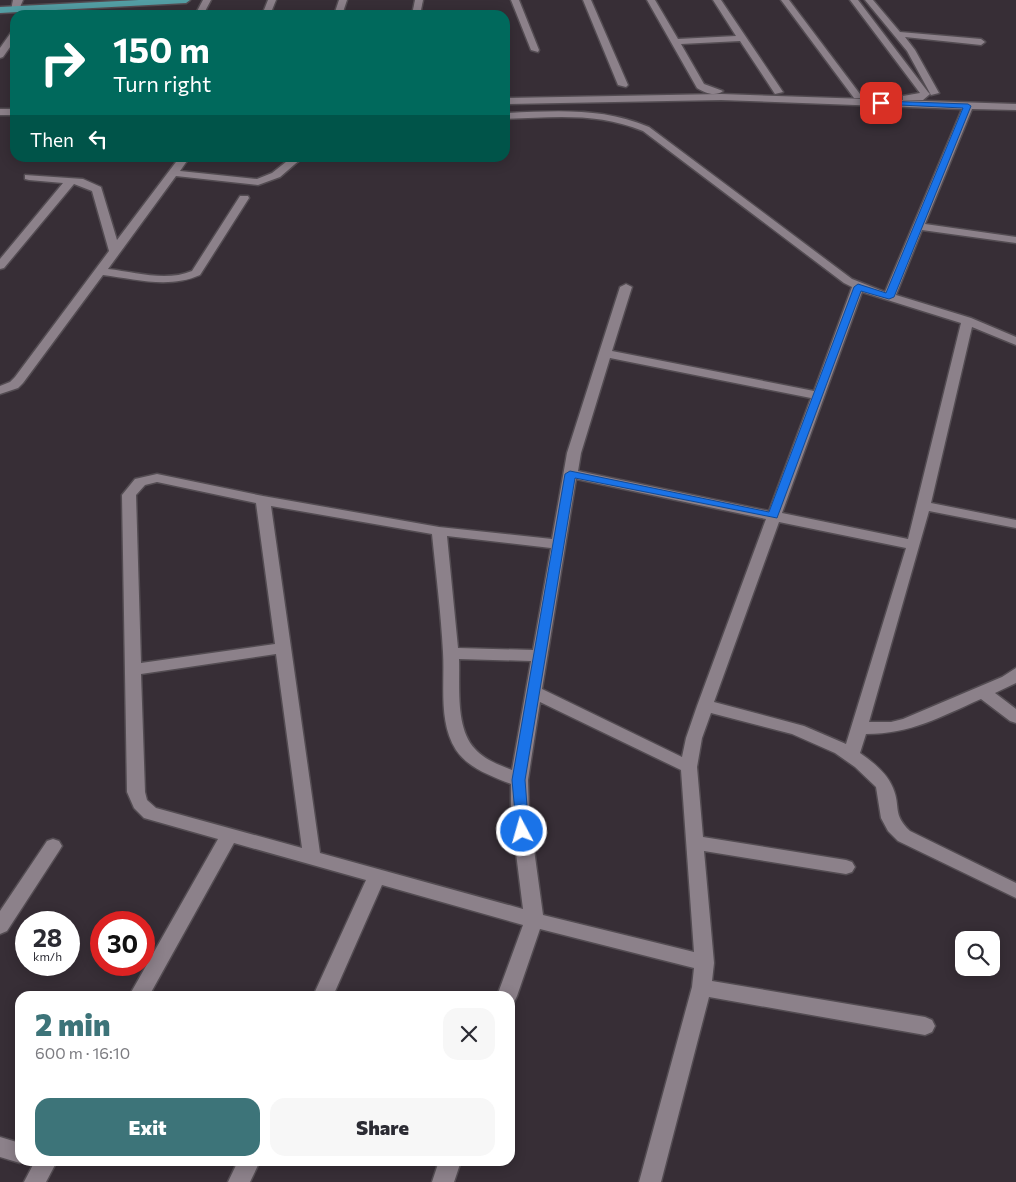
<!DOCTYPE html>
<html lang="en">
<head>
<meta charset="utf-8">
<style>
	body { margin:0; font-family:Commissioner,sans-serif; background:#f7f7f7; color:#2b2b33; height:100vh; display:flex; flex-direction:column; font-size:19px; white-space:nowrap }
	* { box-sizing:border-box; margin:0 }
	p { font-size:16px; color:#7c7c81 }
	.icon { flex:none; width:28px; height:28px; fill:none; stroke:currentColor; stroke-width:2; stroke-linecap:round; stroke-linejoin:round }
	.map { position:relative; flex:1; overflow:hidden }
	.drawer { position:absolute; left:15px; top:991px; width:500px; height:175px; display:flex; flex-direction:column; background:#fff; border-radius:15px; box-shadow:0 2px 12px #0003 }
	.drawer>* { flex:none }
	.banner { position:absolute; left:10px; top:10px; width:500px; height:152px; border-radius:15px; box-shadow:0 2px 12px #0003; background:#00695c; color:#fff; overflow:hidden }
	.fabs { position:absolute; left:955px; top:931px; display:grid; gap:10px }
	.fabs a { display:grid; place-items:center; width:45px; height:45px; border-radius:10px; background:#fff; box-shadow:0 2px 12px #0003; font-size:25px }
	.speed { position:absolute; left:15px; top:911px; display:flex; gap:10px; font-size:25px; font-weight:700; text-align:center }
	.speed>* { display:grid; place-content:center; width:65px; height:65px; border-radius:50%; background:#fff; box-shadow:0 2px 12px #0003; line-height:1 }
	.speed small { font-size:12px; font-weight:400 }
	.speed .limit { border:8px solid #d22; background:#fff; color:#111 }
	.pin { position:absolute; display:grid; place-items:center; width:42px; height:42px; color:#fff; margin:-21px; border-radius:10px; box-shadow:0 2px 8px #0006 }
	.me { position:absolute; width:55px; margin:-28px; rotate:354deg; stroke-linejoin:round; filter:drop-shadow(0 0 4px #0008) }
	.turn { display:flex; align-items:center; gap:18px; height:105px; padding:0 20px; font-size:22px }
	.turn .icon { width:65px; height:65px; stroke-width:2.5 }
	.turn b { display:block; font-size:35px; line-height:42px }
	.then { display:flex; align-items:center; height:48px; padding:0 20px; background:#0003; gap:10px; font-size:19px }
	.round { display:grid; place-items:center; flex:none; width:52px; height:52px; border-radius:15px; background:#f7f7f7 }
	.overview { display:flex; align-items:center; justify-content:space-between; height:85px; padding:0 20px }
	h1 { font-size:30px; font-weight:800; line-height:38px; color:#3d7479 }
	.button { display:flex; gap:10px; margin-top:auto; padding:10px 20px }
	.button a { flex:1; height:58px; border-radius:15px; background:#3d7479; color:#fff; font-size:20px; font-weight:800; line-height:58px; text-align:center }
	.button a+a { background:#f7f7f7; color:#2b2b33 }
	.map>svg:first-child { display:block }
	.lines { fill:none; stroke-linecap:round; stroke-linejoin:round }
	.street-casing { stroke:#534c52; stroke-width:3 }
	.secondary-casing { stroke:#534c52; stroke-width:3 }
	.primary-casing { stroke:#534c52; stroke-width:3 }
	.street { fill:#8c818a; fill-rule:evenodd }
	.secondary { fill:#8c818a; fill-rule:evenodd }
	.primary { fill:#539ea4; fill-rule:evenodd }
	.route { fill:#1a73e8; stroke:#114b97 }
</style>
</head>
<body>
<div class="map">
<svg width="1016" height="1182" viewBox="0 0 1016 1182">
	<rect width="100%" height="100%" fill="#372e36"/>
	<g class="lines">
		<g class="street-casing">
			<g id="street">
				<path d="M 203,0 L 211,0 L 203,15 L 195,15 Z"/>
				<path d="M 268,0 L 276,0 L 270,15 L 262,15 Z"/>
				<path d="M 339,0 L 347,0 L 342,15 L 334,15 Z"/>
				<path d="M 415,0 L 423,0 L 420,15 L 412,15 Z"/>
				<path d="M 511,0 L 519,0 L 539,50 L 538,52 L 531,50 Z"/>
				<path d="M 583,0 L 591,0 L 628,85 L 626,87 L 618,85 Z"/>
				<path d="M 647,0 L 655,0 L 678,39 L 736,36 L 713,0 L 721,0 L 783,92 L 775,94 L 740,41 L 681,44 L 704,84 L 723,91 C 715,97 705,93 697,88 Z"/>
				<path d="M 781,0 L 789,0 L 860,94 L 860,98 L 854,98 Z"/>
				<path d="M 850,0 L 858,0 L 928,92 L 930,94 L 923,100 L 903,100 L 903,96 L 920,93 Z"/>
				<path d="M 865,0 L 873,0 L 900,32 L 981,39 L 985,42 L 981,45 L 905,37 L 915,50 L 939,93 L 931,95 L 907,51 Z"/>
				<path d="M 15,30 L 15,40 L 3,57 L 0,58 L 0,48 L 12,31 Z"/>
				<path d="M 721,94 L 1016,104 L 1016,110 L 972,109 L 925,224 L 1016,237 L 1016,243 L 922,230 L 896,295 L 971,318 L 1016,337 L 1016,345 L 972,327 L 931,503 L 1016,520 L 1016,528 L 929,511 L 869,722 L 891,722 L 903,719 L 1002,677 L 1016,668 L 1016,683 L 995,693 L 1016,709 L 1016,723 L 1010,721 L 981,699 C 940,717 911,734 866,734 L 860,753 C 873,762 887,773 893,788 C 901,807 892,814 910,831 L 1016,883 L 1016,898 L 898,841 L 888,831 L 881,818 L 876,787 L 855,767 L 835,753 L 792,734 L 711,713 L 702,738 L 697,767 L 703,837 L 846,860 L 852,862 L 855,867 L 852,872 L 846,874 L 704,851 L 714,963 L 712,981 L 925,1017 L 932,1020 L 935,1026 L 932,1032 L 925,1035 L 709,997 L 661,1182 L 639,1182 L 692,987 L 694,968 L 540,929 L 517,996 L 514,1002 L 510,1003 L 510,996 L 497,996 L 523,925 L 382,885 L 333,996 L 313,996 L 366,880 L 234,843 L 149,996 L 129,996 L 218,839 L 144,818 L 134,808 L 127,792 L 122,495 L 135,479 L 157,474 L 263,496 L 439,527 L 552,539 L 567,453 L 620,287 L 626,284 L 632,287 L 612,351 L 814,391 L 852,287 L 844,283 L 643,131 C 598,112 552,117 505,119 L 505,113 C 555,111 602,107 649,127 L 852,279 L 885,292 L 962,109 L 721,100 L 505,104 L 505,98 ZM 862,292 L 961,323 L 908,539 L 782,513 ZM 610,358 L 811,398 L 769,511 L 578,471 L 581,453 ZM 576,479 L 766,519 L 697,706 L 686,738 L 682,757 L 542,689 ZM 157,482 L 256,503 L 275,644 L 141,663 L 136,495 L 145,485 ZM 271,506 L 432,534 C 436,574 441,613 443,652 C 445,684 438,722 456,750 C 468,768 491,776 511,784 L 511,813 L 523,909 L 320,853 ZM 779,522 L 906,548 L 846,744 L 804,726 L 714,702 ZM 447,536 L 551,548 L 533,650 L 458,648 ZM 276,654 L 302,848 L 156,808 L 147,800 L 145,792 L 141,674 ZM 459,659 L 531,661 L 512,770 C 499,765 485,760 475,749 C 455,728 460,686 459,659 ZM 540,702 L 681,770 L 694,952 L 543,915 L 529,813 L 528,780 Z"/>
				<rect x="0" y="109" width="15" height="6"/>
				<path d="M 179,158 L 189,158 L 180,171 L 257,179 L 272,173 L 291,158 L 302,158 L 280,177 L 258,185 L 176,176 L 108,269 C 135,272 166,282 192,271 L 240,196 L 248,196 L 249,198 L 200,275 C 169,289 135,279 103,275 L 23,383 L 18,388 L 0,394 L 0,386 L 10,382 L 15,377 L 109,251 L 92,191 L 74,184 L 4,268 L 0,269 L 0,259 L 63,183 L 29,180 L 25,179 L 25,175 L 83,179 L 101,187 L 117,240 Z"/>
				<path d="M 53,839 L 59,841 L 62,846 L 59,851 L 7,931 L 0,934 L 0,911 L 47,841 Z"/>
				<path d="M 0,1137 L 20,1143 L 20,1161 L 24,1161 L 20,1163 L 0,1157 Z"/>
				<path d="M 35,1161 L 57,1161 L 46,1182 L 24,1182 Z"/>
				<path d="M 238,1161 L 260,1161 L 250,1182 L 228,1182 Z"/>
				<path d="M 439,1161 L 461,1161 L 454,1182 L 432,1182 Z"/>
			</g>
		</g>
		<g class="secondary-casing">
			<path id="secondary" d="M 13,0 L 23,0 L 18,12 L 11,10 Z"/>
		</g>
		<g class="primary-casing">
			<path id="primary" d="M 139,0 L 190,0 L 186,3 L 0,13 L 0,7 Z"/>
		</g>
		<use href="#street" class="street"/>
		<use href="#secondary" class="secondary"/>
		<use href="#primary" class="primary"/>
	</g>
	<path class="route" d="M 881,101 L 968,104 L 971,106 L 894,297 L 889,299 L 861,291 L 777,518 L 575,478 L 525,780 L 529,831 L 527,835 L 517,835 L 512,780 L 565,474 L 570,471 L 769,512 L 854,287 L 858,284 L 886,293 L 963,108 L 878,104 L 877,103 Z"/>
</svg>
<div class="fabs">
<a><svg class="icon" aria-label="search" viewBox="0 0 24 24"><circle cx="10" cy="10" r="6"/><path d="M15 15l6 6"/></svg></a>
</div>
<div class="speed"><div>28<small>km/h</small></div><div class="limit">30</div></div>
<div class="pin" style="left:881px;top:103px;background:#d93025"><svg class="icon" aria-label="arrive" viewBox="0 0 24 24"><path d="M6 21V4h12l-3 4 3 4H6"/></svg></div>
<svg class="me" style="left:522px;top:831px" viewBox="-20 -20 40 40"><circle r="17" fill="#1a73e8" stroke="#fff" stroke-width="3"/><path d="M0-11L8 9 0 5-8 9z" fill="#fff"/></svg>
<div class="banner">
<div class="turn"><svg class="icon" aria-label="right" viewBox="0 0 24 24"><path d="M7 20v-9h11M14 6l5 5-5 5"/></svg><div><b>150 m</b>Turn right</div></div>
<div class="then">Then<svg class="icon" aria-label="left" viewBox="0 0 24 24"><path d="M17 20v-9H6M10 6l-5 5 5 5"/></svg></div>
</div>
<section class="drawer">
<div class="overview"><div><h1>2 min</h1><p>600 m · 16:10</p></div><a class="round"><svg class="icon" aria-label="close" viewBox="0 0 24 24"><path d="M6 6l12 12M18 6L6 18"/></svg></a></div>
<div class="button"><a>Exit</a><a>Share</a></div>
</section>
</div>
</body>
</html>
